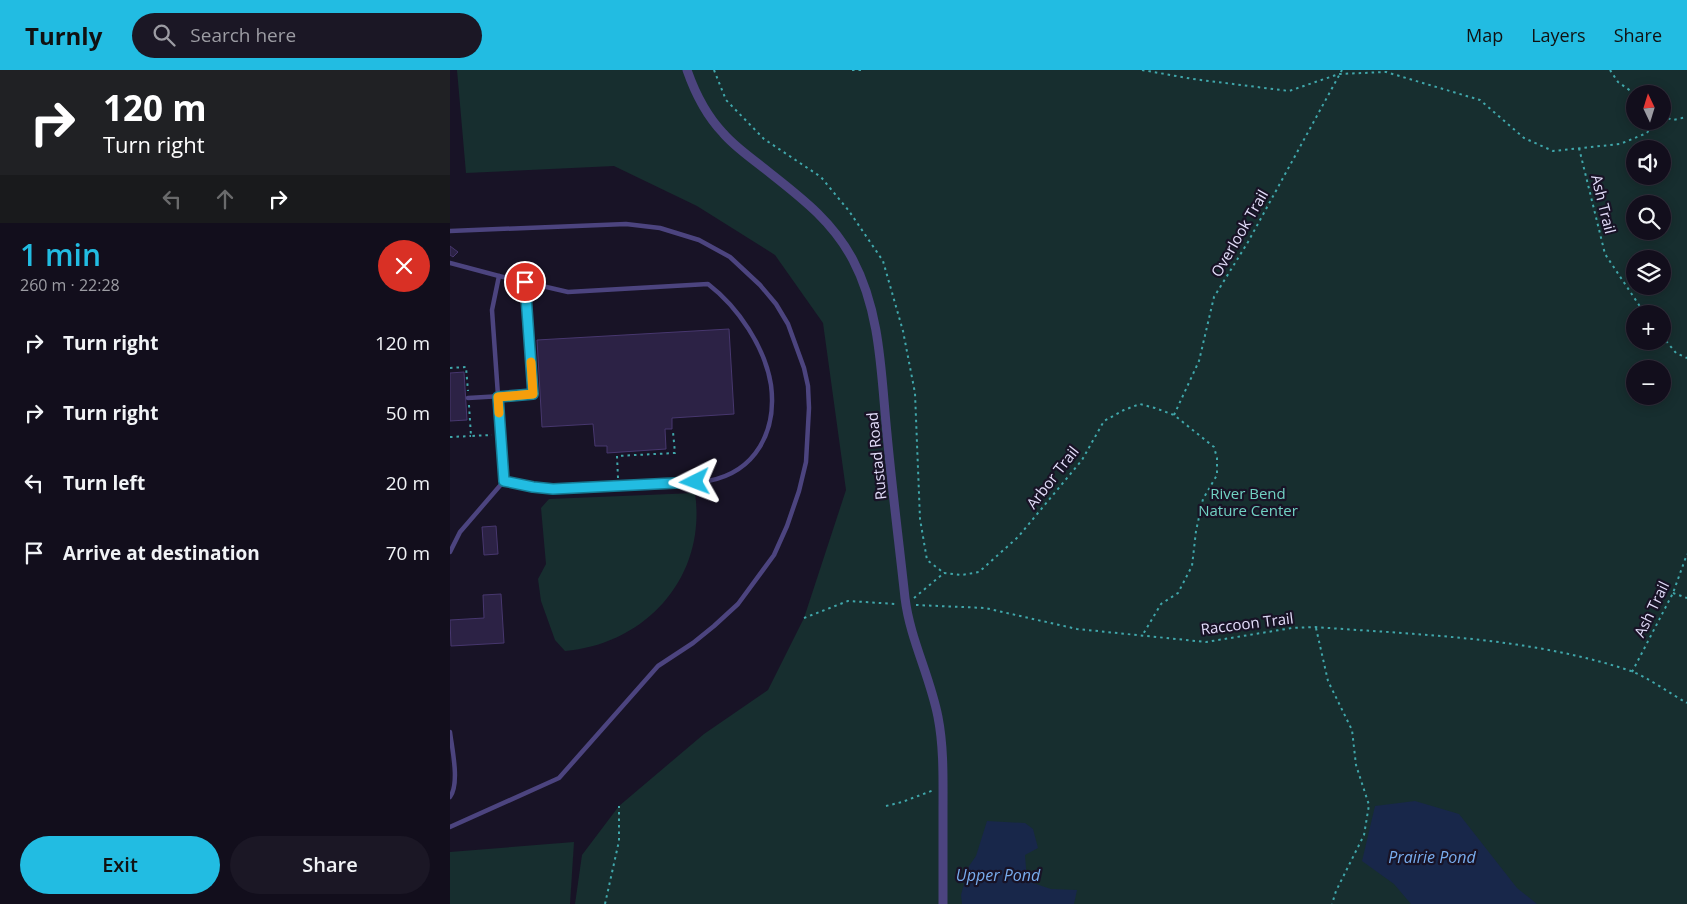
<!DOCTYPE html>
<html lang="en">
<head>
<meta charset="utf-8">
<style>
	body { margin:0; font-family:"Open Sans",sans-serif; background:#1b1725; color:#f1f3f6; height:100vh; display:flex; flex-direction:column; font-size:19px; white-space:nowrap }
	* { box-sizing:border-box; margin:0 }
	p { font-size:16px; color:#9c9ca3 }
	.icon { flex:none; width:28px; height:28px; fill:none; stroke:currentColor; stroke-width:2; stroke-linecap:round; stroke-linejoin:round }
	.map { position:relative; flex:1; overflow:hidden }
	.sheet { display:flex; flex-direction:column; background:#120e1c; width:450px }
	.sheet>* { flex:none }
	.guide { background:#202124; color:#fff; overflow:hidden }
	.needle { width:32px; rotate:356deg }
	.buttons { position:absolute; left:1176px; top:15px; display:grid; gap:10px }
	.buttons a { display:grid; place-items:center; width:45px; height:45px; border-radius:50%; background:#120e1c; box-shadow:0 2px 12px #0003,0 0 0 1px #312e3b; font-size:25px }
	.pin { position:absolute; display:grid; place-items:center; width:42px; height:42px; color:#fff; margin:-21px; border:2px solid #fff; border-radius:50%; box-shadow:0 1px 5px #0007 }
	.me { position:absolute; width:55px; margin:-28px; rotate:267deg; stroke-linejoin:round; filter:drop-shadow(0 0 4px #0008) }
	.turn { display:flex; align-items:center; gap:18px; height:105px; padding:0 20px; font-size:22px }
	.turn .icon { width:65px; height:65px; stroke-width:2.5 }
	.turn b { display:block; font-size:35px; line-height:42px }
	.lanes { display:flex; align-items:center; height:48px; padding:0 20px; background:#0003; justify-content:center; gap:25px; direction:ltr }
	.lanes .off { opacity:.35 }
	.round { display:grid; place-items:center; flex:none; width:52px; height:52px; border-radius:26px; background:#1b1725 }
	.head { display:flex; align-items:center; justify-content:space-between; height:85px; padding:0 20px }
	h1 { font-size:30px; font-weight:600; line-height:38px; color:#22bce2 }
	.cta { display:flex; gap:10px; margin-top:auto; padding:10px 20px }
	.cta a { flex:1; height:58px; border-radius:30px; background:#22bce2; color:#111; font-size:20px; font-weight:600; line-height:58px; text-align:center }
	.cta a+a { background:#1b1725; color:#f1f3f6 }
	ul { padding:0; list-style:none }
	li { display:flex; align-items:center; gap:15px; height:70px; padding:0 20px }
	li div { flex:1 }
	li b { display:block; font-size:19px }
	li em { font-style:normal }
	header { display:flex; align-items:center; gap:30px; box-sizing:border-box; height:70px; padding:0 25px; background:#22bce2; color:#111 }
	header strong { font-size:24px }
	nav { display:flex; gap:28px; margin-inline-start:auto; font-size:18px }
	.search { width:350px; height:45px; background:#1b1725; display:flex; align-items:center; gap:12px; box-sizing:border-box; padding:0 18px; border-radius:28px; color:#9c9ca3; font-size:19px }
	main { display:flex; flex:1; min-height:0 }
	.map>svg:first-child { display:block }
	.green { fill:#172e2f; fill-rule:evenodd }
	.water { fill:#18274a }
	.building { fill:#2c2245; stroke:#47376e }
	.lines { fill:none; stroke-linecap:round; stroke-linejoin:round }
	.path { stroke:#40a7ab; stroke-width:2; stroke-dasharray:2.5 4; stroke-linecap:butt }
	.lane { stroke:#4c447f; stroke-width:4.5 }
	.street { stroke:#4c447f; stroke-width:9 }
	.route-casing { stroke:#167a93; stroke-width:12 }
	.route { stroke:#22bce2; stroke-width:9 }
	.slow { stroke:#f59e0b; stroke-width:9 }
	.labels { text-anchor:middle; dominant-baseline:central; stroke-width:4.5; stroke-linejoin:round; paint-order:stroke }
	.street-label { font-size:15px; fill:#e3ddfa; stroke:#181326 }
	.park-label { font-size:15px; fill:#71d2c3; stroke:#181326 }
	.water-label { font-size:16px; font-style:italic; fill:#78aced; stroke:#181326 }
</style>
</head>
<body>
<header>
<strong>Turnly</strong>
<div class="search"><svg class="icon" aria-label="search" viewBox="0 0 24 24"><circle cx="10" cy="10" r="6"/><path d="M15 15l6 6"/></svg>Search here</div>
<nav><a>Map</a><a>Layers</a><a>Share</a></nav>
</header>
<main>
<section class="sheet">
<div class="guide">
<div class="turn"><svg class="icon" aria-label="right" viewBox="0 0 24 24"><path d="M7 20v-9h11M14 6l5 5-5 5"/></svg><div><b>120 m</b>Turn right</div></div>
<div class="lanes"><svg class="icon off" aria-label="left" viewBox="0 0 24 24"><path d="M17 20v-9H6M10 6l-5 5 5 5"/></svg><svg class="icon off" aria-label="ahead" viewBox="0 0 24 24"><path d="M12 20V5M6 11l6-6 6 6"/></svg><svg class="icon" aria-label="right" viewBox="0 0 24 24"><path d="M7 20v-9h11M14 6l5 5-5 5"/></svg></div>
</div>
<div class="head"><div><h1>1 min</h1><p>260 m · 22:28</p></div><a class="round" style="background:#d93025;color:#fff"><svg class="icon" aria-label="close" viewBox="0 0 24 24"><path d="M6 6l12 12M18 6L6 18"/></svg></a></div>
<ul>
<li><svg class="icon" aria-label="right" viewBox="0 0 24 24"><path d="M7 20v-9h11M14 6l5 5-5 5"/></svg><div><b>Turn right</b></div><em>120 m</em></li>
<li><svg class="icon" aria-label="right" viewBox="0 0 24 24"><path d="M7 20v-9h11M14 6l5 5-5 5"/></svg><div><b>Turn right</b></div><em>50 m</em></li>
<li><svg class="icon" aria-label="left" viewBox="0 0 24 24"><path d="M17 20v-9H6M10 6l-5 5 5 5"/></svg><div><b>Turn left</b></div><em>20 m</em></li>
<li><svg class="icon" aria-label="arrive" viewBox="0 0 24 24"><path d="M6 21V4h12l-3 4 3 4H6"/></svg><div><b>Arrive at destination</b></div><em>70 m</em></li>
</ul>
<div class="cta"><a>Exit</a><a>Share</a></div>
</section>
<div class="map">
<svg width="1237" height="834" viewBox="0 0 1237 834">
	<rect width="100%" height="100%" fill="#181326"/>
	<g class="green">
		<path d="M 7,0 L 1237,0 L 1237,834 L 125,834 L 132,785 L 169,736 L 254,664 L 318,620 L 354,548 L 396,420 L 373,253 L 325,185 L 247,136 L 164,96 L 16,103 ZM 1185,24 L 1212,24 L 1212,51 L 1185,51 ZM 1185,79 L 1212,79 L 1212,106 L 1185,106 ZM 1185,134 L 1212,134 L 1212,161 L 1185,161 ZM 1185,189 L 1212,189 L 1212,216 L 1185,216 ZM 1185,244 L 1212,244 L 1212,271 L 1185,271 ZM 1185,299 L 1212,299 L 1212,326 L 1185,326 Z"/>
		<path d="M 245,423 C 257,506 197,574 115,581 L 105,570 L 91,531 L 88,509 L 96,494 L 91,438 L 99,429 Z"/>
		<path d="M 124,772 L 120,834 L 0,834 L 0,782 Z"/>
	</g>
	<g class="water">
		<path d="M 965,731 L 1009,744 L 1067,818 L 1087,834 L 961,834 L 944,814 L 912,791 L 925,736 Z"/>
		<path d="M 537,751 L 575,753 L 583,759 L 588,778 L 575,785 L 577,811 L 601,819 L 627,820 L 624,834 L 512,834 L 511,825 L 519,796 L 526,786 Z"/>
	</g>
	<g class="building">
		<path d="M 0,176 L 8,182 L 3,187 L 0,185 Z"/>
		<path d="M 279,259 L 284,344 L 222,348 L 222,359 L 215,359 L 216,379 L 157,383 L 157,376 L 145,376 L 143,354 L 92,357 L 87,270 Z"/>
		<path d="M 14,302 L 17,350 L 0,351 L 0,303 Z"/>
		<path d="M 46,456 L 48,484 L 34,485 L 32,457 Z"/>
		<path d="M 51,524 L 54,573 L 1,576 L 0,550 L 34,548 L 33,525 Z"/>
	</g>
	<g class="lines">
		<g class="path">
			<path d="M 264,0 L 276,30 L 314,69 L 371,107 L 399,141 L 433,191 L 453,261 L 465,323 L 470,449 L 477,490 L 494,503"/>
			<path d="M 402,0 L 415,0"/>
			<path d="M 692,0 L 743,9 L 839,21 L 889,4 L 936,2 L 1030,30 L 1074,68 L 1103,81 L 1170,74 L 1197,63 L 1204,51"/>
			<path d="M 1160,0 L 1168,12 L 1185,24"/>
			<path d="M 1212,46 L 1223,50 L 1237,47"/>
			<path d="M 1129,78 L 1155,184 L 1195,244"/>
			<path d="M 1212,266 L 1226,283 L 1237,288"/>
			<path d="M 0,298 L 16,297 L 18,321"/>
			<path d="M 19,335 L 21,366 L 42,365"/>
			<path d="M 724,345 L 749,291 L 764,227 L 798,172 L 892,0"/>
			<path d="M 0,367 L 21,366"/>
			<path d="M 168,408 L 167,386 L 225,383 L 223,362"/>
			<path d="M 1223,523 L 1237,528"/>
			<path d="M 464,528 L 494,503 L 512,505 L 529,502 L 568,467 L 632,390 L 654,351 L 674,340 L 690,334 L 705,338 L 724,345 L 764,377 L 767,388 L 767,405 L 753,429 L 746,461 L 742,496 L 728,523 L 711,534 L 692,566"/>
			<path d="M 466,535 L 535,538 L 627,559 L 756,572 L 842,558 L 865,557 C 971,565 1079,567 1181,601 C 1197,607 1221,624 1237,633"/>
			<path d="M 354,548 L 398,531 L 446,534"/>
			<path d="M 866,558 L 878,611 L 902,660 L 906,695 L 919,735 L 914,765 L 886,821 L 882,834"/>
			<path d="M 1182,602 L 1223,523 L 1237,484"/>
			<path d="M 436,736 L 452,732 L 484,720"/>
			<path d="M 155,834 L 169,771 L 169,736"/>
		</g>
		<g class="lane">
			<path d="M 0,161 L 176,154 L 210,158 L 249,170 L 280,187 L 310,215 L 326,234 L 338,254 L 354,298 L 358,316 L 359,338 L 356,392 L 349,421 L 337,456 L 324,485 L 288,534 L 264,556 L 243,573 L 208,596 L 109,708 L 0,757"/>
			<path d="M 0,193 L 49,206"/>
			<path d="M 18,328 L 83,324 L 75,212"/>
			<path d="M 0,482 L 10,462 L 54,411 L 42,240 L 49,206 L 118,222 L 258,214 C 288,237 315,277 321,315 C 327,361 306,402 258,411 C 239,415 217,413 197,414 C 166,416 134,417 103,419 L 83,417 L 54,411"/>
			<path d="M 0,662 C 2,679 10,713 0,727"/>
		</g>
		<path class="street" d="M 237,0 C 245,23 256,45 273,63 C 285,77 300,87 315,99 C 349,126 382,150 403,190 C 431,243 431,305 437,364 C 442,418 449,473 455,528 C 460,569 480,606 488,647 C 494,678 493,710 493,742 C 493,773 493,803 493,834"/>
	</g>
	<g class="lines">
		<g class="route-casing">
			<path id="route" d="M 75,212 L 83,324 L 48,327 L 54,411 L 83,417 L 103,419 L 245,412"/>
		</g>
		<use href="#route" class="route"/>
		<path class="slow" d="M 49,343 L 48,327 L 83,324 L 81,292"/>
	</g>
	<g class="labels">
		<g class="street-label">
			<text transform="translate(1154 134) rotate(76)">Ash Trail</text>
			<text transform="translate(789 163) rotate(-60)">Overlook Trail</text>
			<text transform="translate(426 386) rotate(-96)">Rustad Road</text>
			<text transform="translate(602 407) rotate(-52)">Arbor Trail</text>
			<text transform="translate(1201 539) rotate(-64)">Ash Trail</text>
			<text transform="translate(797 553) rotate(-7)">Raccoon Trail</text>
		</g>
		<g class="park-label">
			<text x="798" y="423">River Bend<tspan x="798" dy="17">Nature Center</tspan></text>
		</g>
		<g class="water-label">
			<text x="982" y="787">Prairie Pond</text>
			<text x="548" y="805">Upper Pond</text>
		</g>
	</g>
</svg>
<div class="buttons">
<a><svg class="needle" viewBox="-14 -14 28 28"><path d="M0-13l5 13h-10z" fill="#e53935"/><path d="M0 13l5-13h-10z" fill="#9c9ca3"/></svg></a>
<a><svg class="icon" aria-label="sound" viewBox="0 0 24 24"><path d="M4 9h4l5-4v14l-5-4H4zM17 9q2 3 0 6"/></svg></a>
<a><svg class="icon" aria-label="search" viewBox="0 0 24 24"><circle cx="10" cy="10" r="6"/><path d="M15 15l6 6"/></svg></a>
<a><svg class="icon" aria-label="layers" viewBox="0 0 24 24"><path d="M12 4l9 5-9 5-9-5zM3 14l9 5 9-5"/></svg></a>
<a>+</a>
<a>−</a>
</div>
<div class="pin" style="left:75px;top:212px;background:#d93025"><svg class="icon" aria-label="arrive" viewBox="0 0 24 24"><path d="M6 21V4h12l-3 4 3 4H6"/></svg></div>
<svg class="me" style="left:245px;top:412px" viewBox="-20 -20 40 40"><path d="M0-17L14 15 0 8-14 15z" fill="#22bce2" stroke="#fff" stroke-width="4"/></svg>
</div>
</main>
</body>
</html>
